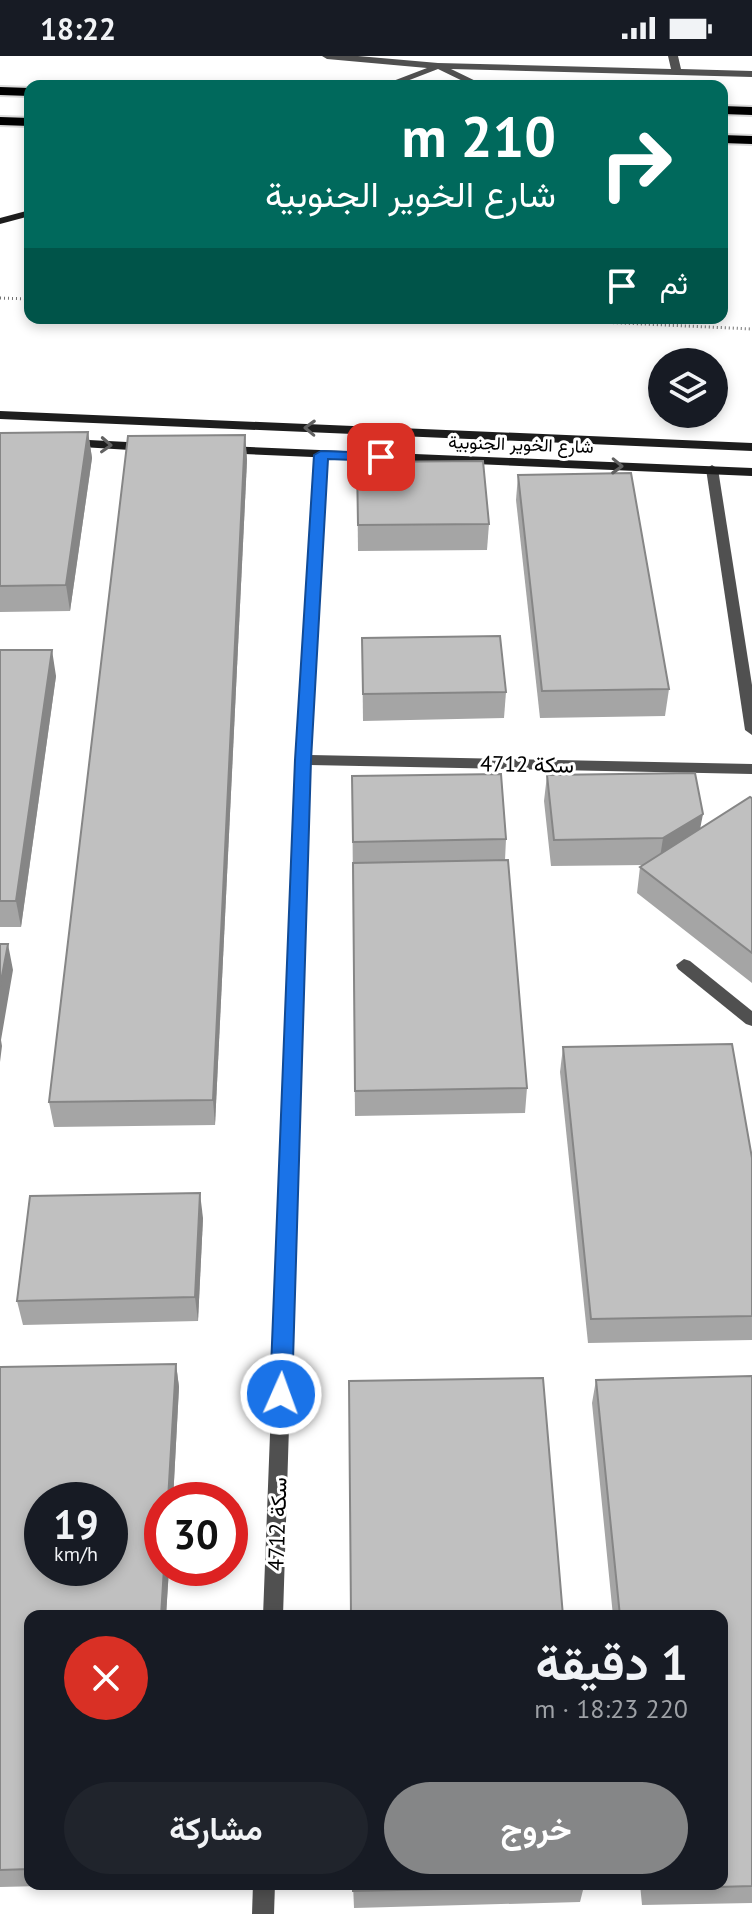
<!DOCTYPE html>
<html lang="ar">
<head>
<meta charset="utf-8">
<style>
	body { margin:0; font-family:"PT Sans",Vazirmatn,sans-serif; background:#20242c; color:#f1f3f6; direction:rtl; height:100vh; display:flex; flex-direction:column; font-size:30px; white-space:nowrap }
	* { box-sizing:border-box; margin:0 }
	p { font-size:26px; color:#9ea1a6 }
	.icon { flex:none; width:44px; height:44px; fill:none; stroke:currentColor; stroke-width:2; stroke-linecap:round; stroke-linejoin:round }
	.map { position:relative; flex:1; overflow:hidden; direction:ltr }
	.sheet { position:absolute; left:24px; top:1554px; width:704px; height:280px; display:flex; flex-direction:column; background:#171b24; border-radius:16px; box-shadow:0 4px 12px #0003; direction:rtl }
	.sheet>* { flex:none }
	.top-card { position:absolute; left:24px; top:24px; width:704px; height:244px; border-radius:16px; box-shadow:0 4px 12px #0003; direction:rtl; background:#00695c; color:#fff; overflow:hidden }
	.tools { position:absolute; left:648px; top:292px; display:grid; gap:16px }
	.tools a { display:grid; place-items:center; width:80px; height:80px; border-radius:50%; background:#171b24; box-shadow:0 4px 12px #0003; font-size:40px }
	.speed { position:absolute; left:24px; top:1426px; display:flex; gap:16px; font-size:40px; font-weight:700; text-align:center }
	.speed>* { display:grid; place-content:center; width:104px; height:104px; border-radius:50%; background:#171b24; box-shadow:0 4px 12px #0003; line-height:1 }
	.speed small { font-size:20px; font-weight:400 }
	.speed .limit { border:12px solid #d22; background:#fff; color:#111 }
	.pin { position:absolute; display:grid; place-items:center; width:68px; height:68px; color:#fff; margin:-34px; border-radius:16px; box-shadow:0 4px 12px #0006 }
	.me { position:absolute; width:88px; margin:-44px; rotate:2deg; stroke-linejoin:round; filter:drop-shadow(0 0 6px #0008) }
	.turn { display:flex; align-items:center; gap:28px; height:168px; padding:0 40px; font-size:36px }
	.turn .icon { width:104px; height:104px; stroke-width:2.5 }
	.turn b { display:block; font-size:56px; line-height:68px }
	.then { display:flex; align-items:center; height:76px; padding:0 40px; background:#0003; gap:16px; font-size:30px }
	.round { display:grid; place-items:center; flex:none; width:84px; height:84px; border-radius:42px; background:#20242c }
	.overview { display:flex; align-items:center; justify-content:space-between; height:136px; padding:0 40px }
	h1 { font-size:48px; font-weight:700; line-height:60px }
	.primary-button { display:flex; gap:16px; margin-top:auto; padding:16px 40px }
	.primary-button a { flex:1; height:92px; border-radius:48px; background:#858687; color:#fff; font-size:32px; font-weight:700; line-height:92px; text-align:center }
	.primary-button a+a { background:#20242c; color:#f1f3f6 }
	.status { display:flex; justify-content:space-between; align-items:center; height:56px; padding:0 40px; background:#171b24; direction:ltr }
	.status svg { height:22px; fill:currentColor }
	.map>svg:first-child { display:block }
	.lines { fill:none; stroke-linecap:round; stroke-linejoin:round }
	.primary-casing { stroke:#dbdbdb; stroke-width:4 }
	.path { stroke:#727272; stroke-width:3; stroke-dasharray:1 3; stroke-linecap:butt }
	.street { fill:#505050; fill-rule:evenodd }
	.secondary { fill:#1d1d1d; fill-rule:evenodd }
	.primary { fill:#000; fill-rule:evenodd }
	.wall { fill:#a5a5a5 }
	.shaded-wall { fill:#868686 }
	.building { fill:#c0c0c0; stroke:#868686; stroke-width:2; fill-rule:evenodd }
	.oneway { stroke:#616161 }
	.route { fill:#1a73e8; stroke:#114b97; stroke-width:2 }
	.labels { text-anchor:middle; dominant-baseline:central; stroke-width:6; stroke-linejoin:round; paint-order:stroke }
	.far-street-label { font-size:18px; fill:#000; stroke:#fff }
	.street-label { font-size:22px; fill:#000; stroke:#fff }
</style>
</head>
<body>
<div class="status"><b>18:22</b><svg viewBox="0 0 49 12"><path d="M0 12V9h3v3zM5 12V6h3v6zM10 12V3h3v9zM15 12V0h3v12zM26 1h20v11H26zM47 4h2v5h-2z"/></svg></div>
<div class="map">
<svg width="752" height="1858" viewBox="0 0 752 1858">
	<rect width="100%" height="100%" fill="#fff"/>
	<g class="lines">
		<g class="primary-casing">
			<g id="primary">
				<path d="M 0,31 L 30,32 L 30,40 L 0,39 Z"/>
				<path d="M 722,50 L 752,51 L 752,59 L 722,58 Z"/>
				<path d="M 0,61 L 30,62 L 30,70 L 0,69 Z"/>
				<path d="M 722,79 L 752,80 L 752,88 L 722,87 Z"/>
			</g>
		</g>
		<g class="path">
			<path d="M 0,242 L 30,243"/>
			<path d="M 513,262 L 752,273"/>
		</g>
		<g class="street">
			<path d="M 322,0 L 358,0 L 438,7 L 671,13 L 668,0 L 678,0 L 681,13 L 752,15 L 752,21 L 451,13 L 486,30 L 473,30 L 438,13 L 394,30 L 380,30 L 427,12 L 327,3 Z"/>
			<path d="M 321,395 L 327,399 L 310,699 L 752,708 L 752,718 L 310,709 L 283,1560 L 263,1560 L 296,704 L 315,399 Z"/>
			<path d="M 712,409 L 718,413 L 752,629 L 752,679 L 745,674 L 706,413 Z"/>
			<path d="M 684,903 L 690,905 L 752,955 L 752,970 L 746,968 L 678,913 L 676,909 Z"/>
			<path d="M 253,1828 L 275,1828 L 274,1858 L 252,1858 Z"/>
		</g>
		<g class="secondary">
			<path d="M 30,154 L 30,160 L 0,168 L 0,162 Z"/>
			<path d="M 0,355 L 752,387 L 752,395 L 0,363 Z"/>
			<path d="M 70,383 L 146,387 L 152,391 L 146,395 L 66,390 L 66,384 Z"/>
			<path d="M 225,390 L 752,412 L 752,420 L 221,397 L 221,391 Z"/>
		</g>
		<use href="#primary" class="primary"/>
	</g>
	<g class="wall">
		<path d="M 88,376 L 92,402 L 70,555 L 0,556 L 0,377 Z"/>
		<path d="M 245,379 L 247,404 L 215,1069 L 54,1071 L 49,1046 Z"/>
		<path d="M 357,406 L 489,468 L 487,494 L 358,495 Z"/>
		<path d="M 518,419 L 669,633 L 665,660 L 540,662 L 516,444 Z"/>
		<path d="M 362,582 L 506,636 L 504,662 L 363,665 Z"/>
		<path d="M 0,594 L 56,620 L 21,871 L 0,871 Z"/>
		<path d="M 547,719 L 700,772 L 752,742 L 752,927 L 637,837 L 640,811 L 644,809 L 551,810 L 544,745 Z"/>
		<path d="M 352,720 L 506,783 L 505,804 L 527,1032 L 525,1057 L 355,1060 Z"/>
		<path d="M 563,991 L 752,1102 L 752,1284 L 588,1287 L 560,1016 Z"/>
		<path d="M 203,1162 L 198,1265 L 23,1269 L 17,1245 Z"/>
		<path d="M 176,1308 L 179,1331 L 173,1444 L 162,1444 L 162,1512 L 169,1512 L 166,1560 L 30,1560 L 30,1828 L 127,1828 L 0,1831 L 0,1311 Z"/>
		<path d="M 752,1320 L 752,1847 L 642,1849 L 640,1828 L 722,1828 L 722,1560 L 613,1560 L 592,1347 L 596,1324 Z"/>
		<path d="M 353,1828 L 584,1830 L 580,1846 L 354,1852 Z"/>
	</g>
	<g class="shaded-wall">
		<path d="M 88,376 L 92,402 L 70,555 L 66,529 Z"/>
		<path d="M 245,379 L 247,404 L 215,1069 L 213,1044 Z"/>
		<path d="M 52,594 L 56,620 L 21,871 L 16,845 Z"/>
		<path d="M 703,758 L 698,784 L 659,808 L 663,782 Z"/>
		<path d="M 8,888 L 13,914 L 1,984 L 2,990 L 0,1006 L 0,930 Z"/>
		<path d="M 200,1137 L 203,1162 L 198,1265 L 195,1241 Z"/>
		<path d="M 176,1308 L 179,1331 L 173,1444 L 168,1444 Z"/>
		<path d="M 164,1512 L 169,1512 L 166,1560 L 161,1560 Z"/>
	</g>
	<g class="building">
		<path d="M 88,376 L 66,529 L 0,530 L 0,377 Z"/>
		<path d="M 245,379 L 213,1044 L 49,1046 L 128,380 Z"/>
		<path d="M 483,405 L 489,468 L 358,469 L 357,406 Z"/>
		<path d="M 631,417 L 669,633 L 542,635 L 518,419 Z"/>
		<path d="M 500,580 L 506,636 L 363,638 L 362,582 Z"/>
		<path d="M 0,594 L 52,594 L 16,845 L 0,845 Z"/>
		<path d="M 695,717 L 703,758 L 663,782 L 554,784 L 547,719 Z"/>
		<path d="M 501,718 L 506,783 L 353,786 L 352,720 Z"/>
		<path d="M 750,741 L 752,742 L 752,897 L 640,811 Z"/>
		<path d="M 508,804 L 527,1032 L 355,1035 L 353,807 Z"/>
		<path d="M 0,888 L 8,888 L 0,930 Z"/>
		<path d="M 732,988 L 752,1102 L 752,1260 L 591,1263 L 563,991 Z"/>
		<path d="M 200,1137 L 195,1241 L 17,1245 L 30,1140 Z"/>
		<path d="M 176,1308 L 168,1444 L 162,1444 L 162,1512 L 164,1512 L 161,1560 L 30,1560 L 30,1813 L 0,1814 L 0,1311 ZM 42,1444 L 110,1444 L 110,1512 L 42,1512 Z"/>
		<path d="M 752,1320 L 752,1830 L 647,1833 L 647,1828 L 722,1828 L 722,1560 L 620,1560 L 596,1324 Z"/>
		<path d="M 543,1322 L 563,1560 L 351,1560 L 349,1325 Z"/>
		<path d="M 353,1828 L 584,1828 L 584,1830 L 353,1835 Z"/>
	</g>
	<defs><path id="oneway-chevron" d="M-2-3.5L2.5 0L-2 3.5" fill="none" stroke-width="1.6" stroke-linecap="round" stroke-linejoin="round" transform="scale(2)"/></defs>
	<g class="oneway">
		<use href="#oneway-chevron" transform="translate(310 372) rotate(-178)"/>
		<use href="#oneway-chevron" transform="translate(106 389) rotate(3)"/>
		<use href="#oneway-chevron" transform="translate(617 410) rotate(2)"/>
	</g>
	<path class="route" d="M 321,395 L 381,397 L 388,401 L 381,405 L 328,403 L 311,704 L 292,1338 L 289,1345 L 281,1348 L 273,1345 L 270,1338 L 295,704 L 314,399 Z"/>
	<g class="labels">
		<g class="far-street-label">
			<text transform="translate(521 388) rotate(2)">شارع الخوير الجنوبية</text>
		</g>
		<g class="street-label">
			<text transform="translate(527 708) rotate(1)">سكة 4712</text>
			<text transform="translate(277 1468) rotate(-88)">سكة 4712</text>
		</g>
	</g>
</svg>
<div class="tools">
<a><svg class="icon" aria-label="layers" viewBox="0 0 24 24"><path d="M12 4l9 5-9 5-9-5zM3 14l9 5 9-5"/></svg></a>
</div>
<div class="speed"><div>19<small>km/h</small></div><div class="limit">30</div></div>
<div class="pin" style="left:381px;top:401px;background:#d93025"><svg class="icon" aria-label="arrive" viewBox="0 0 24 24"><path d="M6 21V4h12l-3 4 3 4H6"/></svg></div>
<svg class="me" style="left:281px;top:1338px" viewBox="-20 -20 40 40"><circle r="17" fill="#1a73e8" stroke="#fff" stroke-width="3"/><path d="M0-11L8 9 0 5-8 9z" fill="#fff"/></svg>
<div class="top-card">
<div class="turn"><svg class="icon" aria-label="right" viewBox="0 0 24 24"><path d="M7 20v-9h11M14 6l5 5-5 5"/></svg><div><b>210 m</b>شارع الخوير الجنوبية</div></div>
<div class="then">ثم<svg class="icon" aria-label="arrive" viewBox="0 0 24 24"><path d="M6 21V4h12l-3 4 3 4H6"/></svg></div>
</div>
<section class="sheet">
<div class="overview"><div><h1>1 دقيقة</h1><p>220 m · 18:23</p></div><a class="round" style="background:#d93025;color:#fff"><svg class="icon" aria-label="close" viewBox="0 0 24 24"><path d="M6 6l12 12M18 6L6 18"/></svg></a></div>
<div class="primary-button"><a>خروج</a><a>مشاركة</a></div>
</section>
</div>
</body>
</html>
